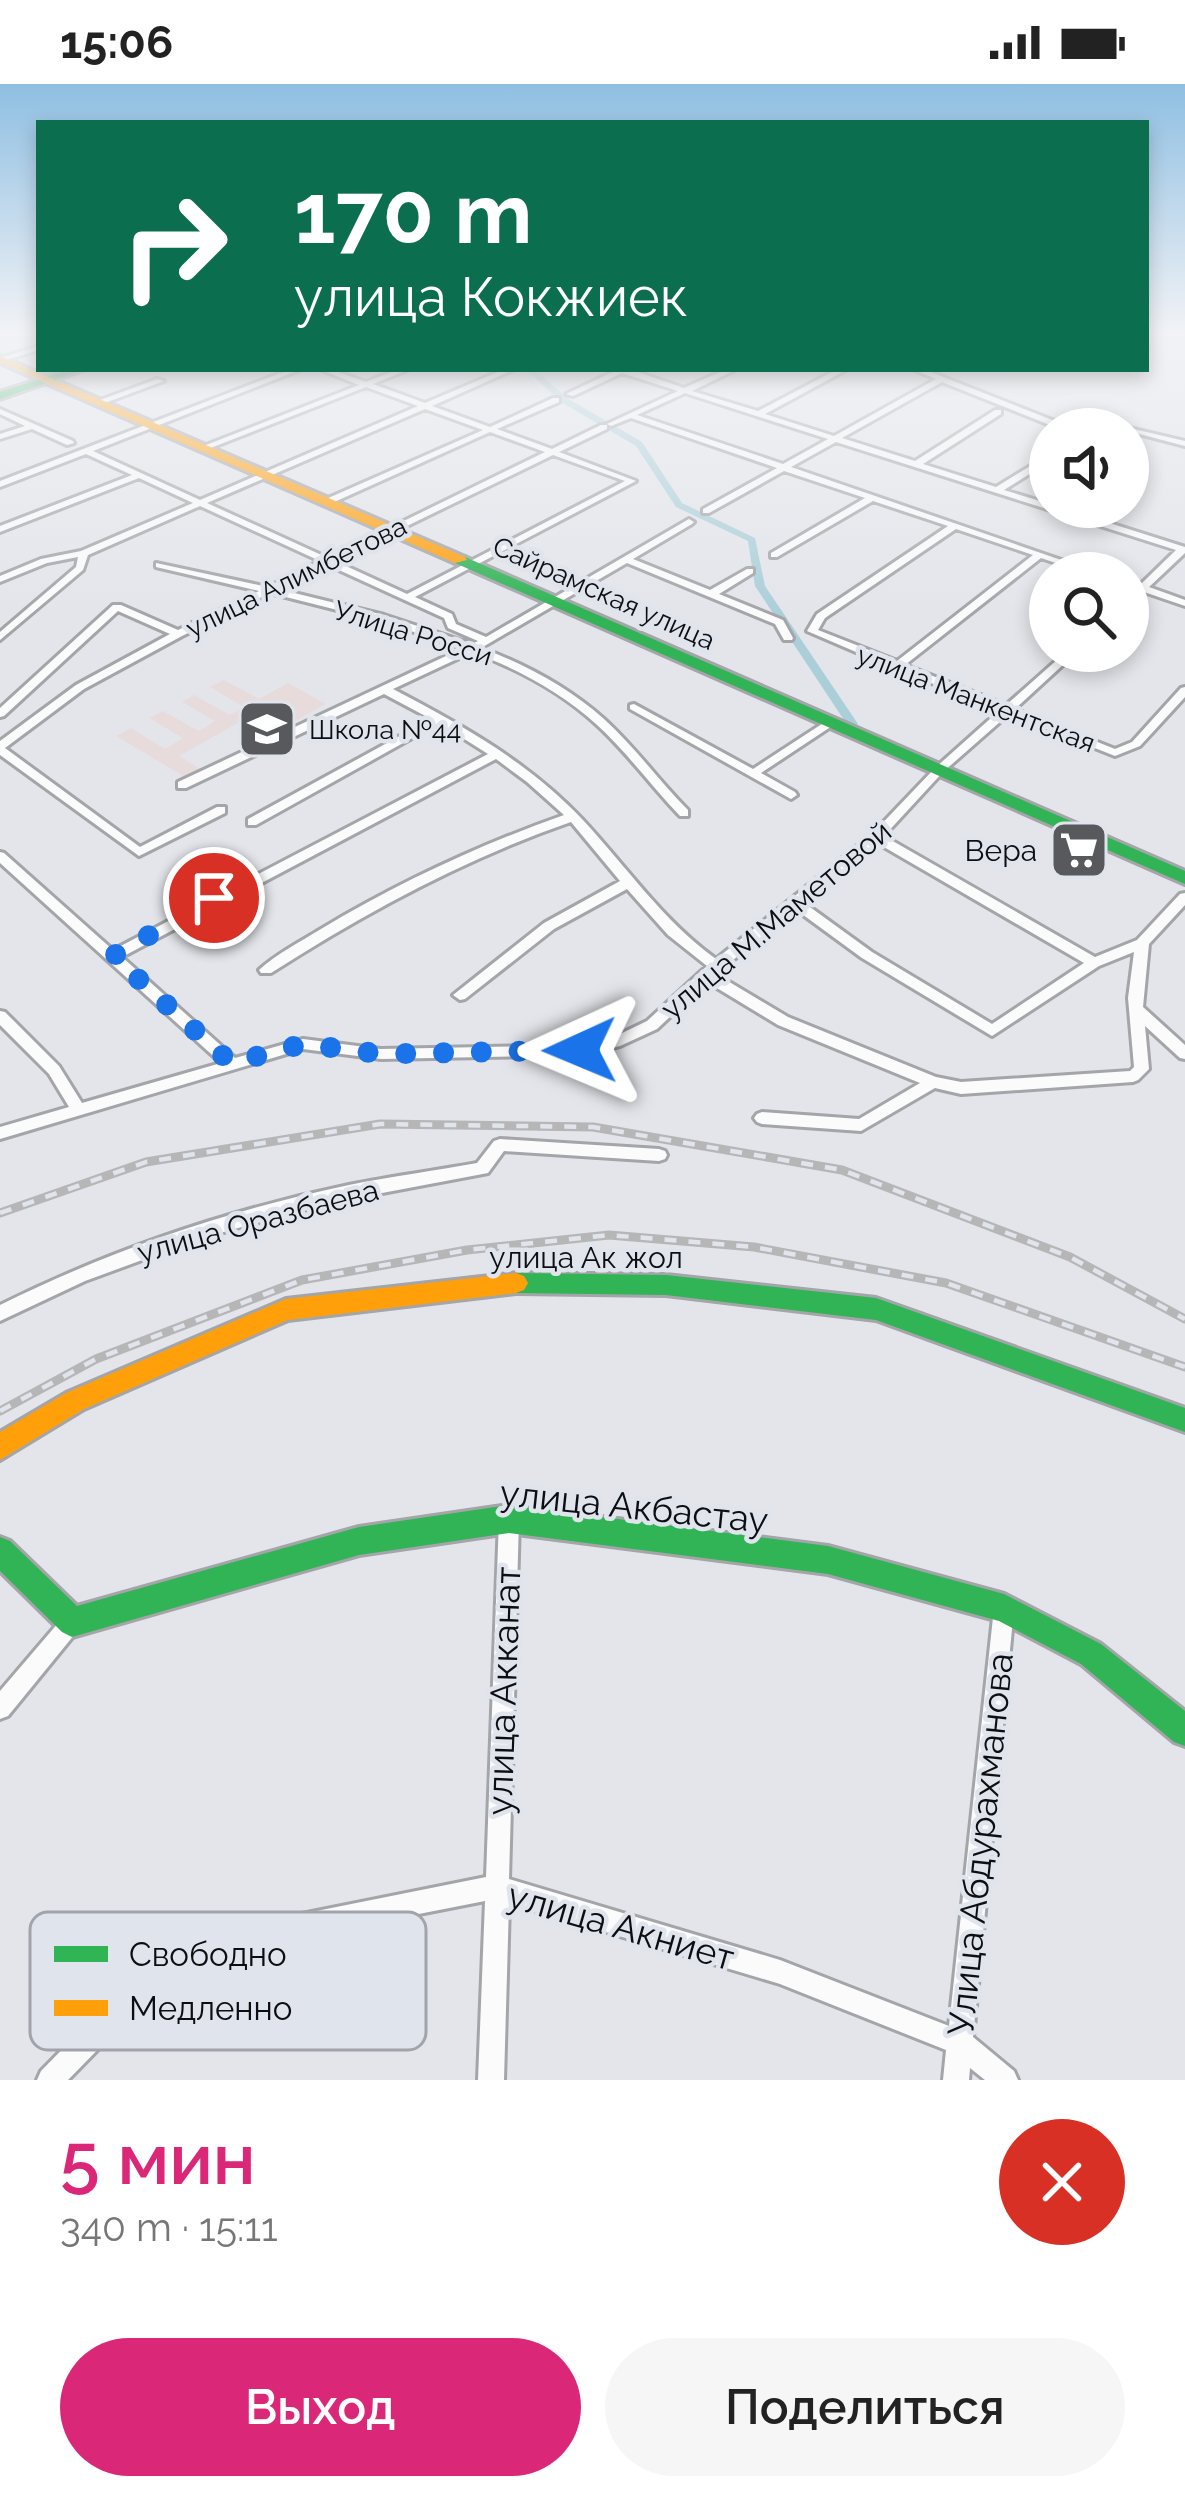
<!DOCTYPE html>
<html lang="ru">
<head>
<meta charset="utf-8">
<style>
	body { margin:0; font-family:Raleway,sans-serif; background:#f6f6f6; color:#222; height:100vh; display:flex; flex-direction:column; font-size:45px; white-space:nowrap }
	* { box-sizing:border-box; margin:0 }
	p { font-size:39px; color:#767676 }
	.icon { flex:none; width:66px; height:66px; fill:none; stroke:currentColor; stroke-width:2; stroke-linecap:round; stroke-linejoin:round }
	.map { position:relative; height:1996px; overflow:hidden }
	.details { display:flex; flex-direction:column; background:#fff; flex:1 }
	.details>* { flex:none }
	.guide { position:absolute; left:36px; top:36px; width:1113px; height:252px; border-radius:0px; box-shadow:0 6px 18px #0003; background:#0b6e4f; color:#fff; overflow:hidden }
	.fabs { position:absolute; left:1029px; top:324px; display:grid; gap:24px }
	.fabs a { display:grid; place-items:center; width:120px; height:120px; border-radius:50%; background:#fff; box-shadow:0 6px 18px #0003; font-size:60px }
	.pin { position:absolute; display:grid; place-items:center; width:102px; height:102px; color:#fff; margin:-51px; border:6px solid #fff; border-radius:50%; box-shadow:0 3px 12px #0007 }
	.me { position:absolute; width:132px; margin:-66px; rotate:269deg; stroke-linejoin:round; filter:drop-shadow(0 0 9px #0008) }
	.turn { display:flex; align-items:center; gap:42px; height:252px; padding:0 60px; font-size:54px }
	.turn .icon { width:156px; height:156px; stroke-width:2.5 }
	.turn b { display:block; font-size:84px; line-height:102px }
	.round { display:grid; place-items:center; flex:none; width:126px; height:126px; border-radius:63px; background:#f6f6f6 }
	.overview { display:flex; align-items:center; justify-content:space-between; height:204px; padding:0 60px }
	h1 { font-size:72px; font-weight:600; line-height:90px; color:#db2777 }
	.action { display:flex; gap:24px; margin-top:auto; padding:24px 60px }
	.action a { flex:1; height:138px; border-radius:72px; background:#db2777; color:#fff; font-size:48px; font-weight:600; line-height:138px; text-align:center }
	.action a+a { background:#f6f6f6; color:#222 }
	.status { display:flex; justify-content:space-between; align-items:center; height:84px; padding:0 60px; background:#fff; direction:ltr }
	.status svg { height:33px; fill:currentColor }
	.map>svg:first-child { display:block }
	.education { fill:#e8dbdb }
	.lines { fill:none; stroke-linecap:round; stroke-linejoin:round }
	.canal { fill:#abcfd9; fill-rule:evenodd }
	.street-casing { stroke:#a3a5a9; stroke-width:6 }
	.fast-casing { stroke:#a3a5a9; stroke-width:6 }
	.slow-casing { stroke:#a3a5a9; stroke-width:6 }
	.street { fill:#fbfbfc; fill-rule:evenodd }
	.fast { fill:#30b455; fill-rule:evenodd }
	.slow { fill:#ff9f0a; fill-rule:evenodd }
	.rail-casing { stroke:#b6b6b7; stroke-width:9 }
	.rail { stroke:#e0e4ed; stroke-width:4.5; stroke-dasharray:12; stroke-linecap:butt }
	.route { stroke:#1a73e8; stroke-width:21; stroke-dasharray:0 37.8 }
	.labels { text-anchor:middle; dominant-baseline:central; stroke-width:9; stroke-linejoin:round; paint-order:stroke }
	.far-street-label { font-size:27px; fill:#0d0e11; stroke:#e0e4ed }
	.far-poi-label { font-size:27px; fill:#0d0e11; stroke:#e0e4ed; text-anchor:start }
	.poi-label { font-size:30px; fill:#0d0e11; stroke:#e0e4ed; text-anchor:end }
	.street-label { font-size:30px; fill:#0d0e11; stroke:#e0e4ed }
	.near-street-label { font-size:36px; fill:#0d0e11; stroke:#e0e4ed }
	.key { fill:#e0e4ed; stroke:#a1a4ab; stroke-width:3 }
	.key-label { font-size:33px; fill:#0d0e11 }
</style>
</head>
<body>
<div class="status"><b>15:06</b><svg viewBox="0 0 49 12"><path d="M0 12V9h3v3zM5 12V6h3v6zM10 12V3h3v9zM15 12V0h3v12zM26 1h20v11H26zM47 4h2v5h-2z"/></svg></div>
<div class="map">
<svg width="1185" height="1996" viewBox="0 0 1185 1996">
	<rect width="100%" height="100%" fill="#e3e5ea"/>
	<path class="education" d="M 224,596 L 259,615 L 288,599 L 326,620 L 265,654 L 251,646 L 259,640 L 247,634 L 179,672 L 200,685 L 185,693 L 116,652 L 131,644 L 165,665 L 183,654 L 149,634 L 163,627 L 199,647 L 215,637 L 182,618 L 194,611 L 230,631 L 244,623 L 210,603 Z"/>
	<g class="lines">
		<path class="canal" d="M 526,285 L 534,285 L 567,314 L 642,358 L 682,419 L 755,454 L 765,502 L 858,640 L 856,642 L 848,642 L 755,502 L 748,457 L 676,423 L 636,362 L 561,318 Z"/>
		<g class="street-casing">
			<g id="street">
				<path d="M 39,262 L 39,266 L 0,278 L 0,274 Z"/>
				<path d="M 291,285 L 302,285 L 93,367 L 200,416 L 418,322 L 366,303 L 208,365 L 201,363 L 359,301 L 319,285 L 330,285 L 366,298 L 399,285 L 410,285 L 373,300 L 425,319 L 505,285 L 515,285 L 432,322 L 490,343 L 553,314 L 559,314 L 559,318 L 497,345 L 552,365 L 601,341 L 607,341 L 607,345 L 559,368 L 636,397 L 415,513 L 452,530 L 456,540 L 486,553 L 689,435 L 694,438 L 692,440 L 633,475 L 710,506 L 747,485 L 753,485 L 753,489 L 719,510 L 783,536 L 793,554 L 792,556 L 784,556 L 775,540 L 627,479 L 481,564 C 525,580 569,604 604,635 C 635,663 659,697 688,726 L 688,732 L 680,732 C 651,702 627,668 596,640 C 561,608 516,584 472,568 L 393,605 C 462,641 528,678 582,735 C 627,783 662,836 716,875 L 872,750 L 935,684 L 1000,626 L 898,586 L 892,585 L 891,583 L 807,547 L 817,530 L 948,442 L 873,417 L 777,473 L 771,473 L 771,469 L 865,414 L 784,387 L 709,429 L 703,429 L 703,425 L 777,384 L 631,334 L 611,342 L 607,340 L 678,307 L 622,289 L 573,312 L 566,310 L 615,287 L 612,285 L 629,285 L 684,304 L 727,285 L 737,285 L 692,307 L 758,327 L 838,285 L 848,285 L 765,330 L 834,352 L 936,295 L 912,285 L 923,285 L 1070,343 L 1071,345 L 1060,345 L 942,298 L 842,354 L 915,377 L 995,326 L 1001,326 L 1001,330 L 923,380 L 996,403 L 1050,370 L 1050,377 L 1004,406 L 1050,420 L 1050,423 L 1059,423 L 1185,463 L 1185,469 L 1149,503 L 1185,516 L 1185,522 L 1144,508 L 1128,521 L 1128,512 L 1136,505 L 1128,502 L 1128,496 L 1141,500 L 1176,466 L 836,358 L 791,383 L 1099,489 L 1085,489 L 1041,474 L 905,581 L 1006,621 L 1067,567 L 1078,567 L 1015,625 L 1115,665 L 1132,658 L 1181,604 L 1185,603 L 1185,613 L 1140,662 L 1115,672 L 1009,630 L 943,688 L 884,752 L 1095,873 L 1137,856 L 1180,810 L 1185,809 L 1185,821 L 1149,860 L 1143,923 L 1185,961 L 1185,975 L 1180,974 L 1145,942 L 1149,985 L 1138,996 L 1133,998 L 961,1010 L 935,1004 L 861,1047 L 762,1040 L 757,1038 L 754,1034 L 757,1030 L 762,1028 L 859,1035 L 920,999 L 778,941 L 707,898 L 657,945 L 620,962 L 579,971 L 381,975 L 303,965 L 0,1055 L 0,1043 L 69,1023 L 49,990 L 0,941 L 0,927 L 5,928 L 59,982 L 82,1019 L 221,979 L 0,779 L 0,768 L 4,769 L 113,866 L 488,670 L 439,639 L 256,741 L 248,741 L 248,735 L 431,635 L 384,610 L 186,704 L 178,704 L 178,698 L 463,564 L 377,536 L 270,509 L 182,552 L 84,605 L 5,664 L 140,763 L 217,723 L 225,723 L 225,729 L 139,772 L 0,671 L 0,657 L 76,601 L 170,550 L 118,527 L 4,632 L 0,633 L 0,624 L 113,521 L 121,521 L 178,546 L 259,507 L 156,483 L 156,479 L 268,503 L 320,477 L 200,422 L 88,471 L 83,486 L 0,556 L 0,548 L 76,483 L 78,473 L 47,479 L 0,498 L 0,492 L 41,475 L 81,467 L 193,419 L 139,394 L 0,448 L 0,442 L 132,391 L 86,370 L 0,403 L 0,397 ZM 685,309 L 828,355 L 783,380 L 637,331 ZM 425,325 L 483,346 L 326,415 L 326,419 L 332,419 L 490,348 L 545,368 L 328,474 L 207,419 ZM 553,371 L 625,397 L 407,510 L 335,477 ZM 956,445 L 1033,471 L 897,577 L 818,546 L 825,534 ZM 328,481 L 444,534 L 448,544 L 478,557 L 472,560 L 384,531 L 278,505 ZM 496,675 L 527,698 L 564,731 C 479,761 398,799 321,845 C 300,858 276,870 259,886 L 261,889 L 271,889 C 366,828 464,775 571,738 L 620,797 L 544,839 L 453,911 L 460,916 L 465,915 L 554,845 L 627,805 L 668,851 L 707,882 L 647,937 L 616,952 L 579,961 L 381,965 L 303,955 L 235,974 L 122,873 ZM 877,759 L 1084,879 L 992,940 L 872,868 L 803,818 ZM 795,825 L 862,874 L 992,952 L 1099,882 L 1134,868 L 1128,914 L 1134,983 L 1130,987 L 961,998 L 936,993 L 788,933 L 716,890 Z"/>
				<path d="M 157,295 L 164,297 L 102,320 L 95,318 Z"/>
				<path d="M 0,325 L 73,357 L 74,359 L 67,361 L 32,345 L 0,355 L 0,350 L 25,342 L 0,330 Z"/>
				<path d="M 1125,343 L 1185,357 L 1185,362 L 1128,347 L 1128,345 L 1124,345 Z"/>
				<path d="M 634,620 L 753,685 L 828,636 L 836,636 L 838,638 L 761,689 L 795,708 L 797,711 L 791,715 L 630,625 L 630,621 Z"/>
				<path d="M 500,1055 L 659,1065 L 665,1067 L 667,1071 L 665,1075 L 659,1077 L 504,1067 L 488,1089 L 329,1119 L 202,1154 L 85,1197 L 0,1237 L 0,1221 C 111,1166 229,1126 349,1101 C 392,1092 435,1087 477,1079 L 494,1057 Z"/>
				<path d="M 509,1425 L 516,1428 L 519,1435 L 509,1795 L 780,1876 L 949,1942 L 994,1524 L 997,1517 L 1004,1514 L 1011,1517 L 1014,1524 L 973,1953 L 1014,1987 L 1018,1996 L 985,1996 L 970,1984 L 969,1996 L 943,1996 L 946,1966 L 780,1900 L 509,1819 L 504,1996 L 478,1996 L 485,1817 L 215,1870 L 160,1902 L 68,1996 L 37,1996 L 41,1987 L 142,1884 L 202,1850 L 486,1793 L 499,1435 L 502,1428 Z"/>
				<path d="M 72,1528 L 79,1531 L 82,1538 L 79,1545 L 8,1632 L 0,1635 L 0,1607 L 65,1531 Z"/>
			</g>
		</g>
		<g class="fast-casing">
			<g id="fast">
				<path d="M 71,285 L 86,285 L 0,315 L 0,308 Z"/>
				<path d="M 455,473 L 465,473 L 1185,787 L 1185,800 L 455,479 Z"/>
				<path d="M 516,1189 L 666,1191 L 876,1214 L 1185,1324 L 1185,1348 L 876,1236 L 666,1211 L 516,1209 L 508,1206 L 504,1199 L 508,1192 Z"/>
				<path d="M 509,1421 L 828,1462 L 1004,1510 L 1101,1560 L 1185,1627 L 1185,1662 L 1174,1658 L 1081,1580 L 999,1537 L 828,1490 L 509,1449 L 359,1471 L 72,1553 L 62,1548 L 0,1487 L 0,1453 L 10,1457 L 77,1522 L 359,1443 Z"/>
			</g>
		</g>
		<g class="slow-casing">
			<g id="slow">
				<path d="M 0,272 L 465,473 L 467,476 L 455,479 L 0,279 Z"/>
				<path d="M 516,1189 L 524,1192 L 528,1199 L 524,1206 L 516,1209 L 288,1236 L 84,1325 L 0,1376 L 0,1348 L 66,1309 L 286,1215 Z"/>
			</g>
		</g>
		<use href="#street" class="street"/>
		<use href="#fast" class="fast"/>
		<use href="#slow" class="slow"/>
		<g class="rail-casing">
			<g id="rail">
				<path d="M 0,1129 L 146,1078 L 380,1040 L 593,1043 L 842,1086 L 1070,1173 L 1185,1235"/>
				<path d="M 0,1327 L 96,1275 L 302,1196 L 467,1166 L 609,1151 L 754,1163 L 946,1199 L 1185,1283"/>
			</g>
		</g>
		<use href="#rail" class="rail"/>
	</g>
	<linearGradient id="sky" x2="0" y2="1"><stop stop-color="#8fbfe2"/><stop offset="0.47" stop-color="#f2f3f6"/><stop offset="1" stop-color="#f2f3f6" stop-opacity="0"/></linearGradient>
	<rect width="1185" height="529" fill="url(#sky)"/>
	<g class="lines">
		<path class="route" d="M 214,814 L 113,872 L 231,979 L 303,960 L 381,970 L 580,966"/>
	</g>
	<defs>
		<g id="school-square" transform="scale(3)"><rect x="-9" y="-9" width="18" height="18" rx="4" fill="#58595d" stroke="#e0e4ed"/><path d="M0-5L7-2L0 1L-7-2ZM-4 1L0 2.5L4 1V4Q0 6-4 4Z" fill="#fff"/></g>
		<g id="supermarket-square" transform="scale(3)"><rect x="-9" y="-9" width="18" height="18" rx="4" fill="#58595d" stroke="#e0e4ed"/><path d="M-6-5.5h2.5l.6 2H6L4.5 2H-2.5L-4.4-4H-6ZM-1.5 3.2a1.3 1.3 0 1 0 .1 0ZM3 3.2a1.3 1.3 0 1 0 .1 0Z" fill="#fff"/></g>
	</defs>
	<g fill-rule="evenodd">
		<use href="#school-square" x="267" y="645"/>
		<use href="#supermarket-square" x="1079" y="766"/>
	</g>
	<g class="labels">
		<g class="far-street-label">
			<text transform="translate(296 493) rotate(-26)">улица Алимбетова</text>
			<text transform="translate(604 509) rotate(24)">Сайрамская улица</text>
			<text transform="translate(413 549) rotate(17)">Улица Росси</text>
			<text transform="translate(976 615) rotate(21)">улица Манкентская</text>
		</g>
		<g class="far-poi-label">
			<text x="309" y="645">Школа №44</text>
		</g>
		<g class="poi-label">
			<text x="1037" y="766">Вера</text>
		</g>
		<g class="street-label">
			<text transform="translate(776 836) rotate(-40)">улица М.Маметовой</text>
			<text transform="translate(258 1137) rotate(-15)">улица Оразбаева</text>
			<text x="586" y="1173">улица Ак жол</text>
		</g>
		<g class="near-street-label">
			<text transform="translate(634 1422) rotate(6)">улица Акбастау</text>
			<text transform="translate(503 1607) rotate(-88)">улица Акканат</text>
			<text transform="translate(980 1760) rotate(-84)">Улица Абдурахманова</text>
			<text transform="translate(621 1842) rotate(16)">улица Акниет</text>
		</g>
	</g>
	<rect x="30" y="1828" width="396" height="138" rx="18" class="key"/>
	<rect x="54" y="1862" width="54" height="16" fill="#30b455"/>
	<rect x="54" y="1916" width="54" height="16" fill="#ff9f0a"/>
	<g class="key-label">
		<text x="129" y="1882">Свободно</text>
		<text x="129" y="1936">Медленно</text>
	</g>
</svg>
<div class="fabs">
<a><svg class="icon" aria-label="sound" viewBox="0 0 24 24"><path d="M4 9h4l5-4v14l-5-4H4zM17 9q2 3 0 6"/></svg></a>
<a><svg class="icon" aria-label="search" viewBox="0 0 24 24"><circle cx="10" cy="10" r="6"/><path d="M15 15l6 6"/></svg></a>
</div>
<div class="pin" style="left:214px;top:814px;background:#d93025"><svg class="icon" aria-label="arrive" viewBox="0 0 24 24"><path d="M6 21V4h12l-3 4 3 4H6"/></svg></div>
<svg class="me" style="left:580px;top:966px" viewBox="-20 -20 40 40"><path d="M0-17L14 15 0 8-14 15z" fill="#1a73e8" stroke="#fff" stroke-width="4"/></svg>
<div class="guide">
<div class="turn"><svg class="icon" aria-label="right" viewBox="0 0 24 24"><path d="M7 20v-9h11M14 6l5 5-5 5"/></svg><div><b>170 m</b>улица Кокжиек</div></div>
</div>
</div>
<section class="details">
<div class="overview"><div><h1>5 мин</h1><p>340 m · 15:11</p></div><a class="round" style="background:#d93025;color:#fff"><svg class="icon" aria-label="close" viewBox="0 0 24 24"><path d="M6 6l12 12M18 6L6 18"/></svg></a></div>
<div class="action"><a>Выход</a><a>Поделиться</a></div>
</section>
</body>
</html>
